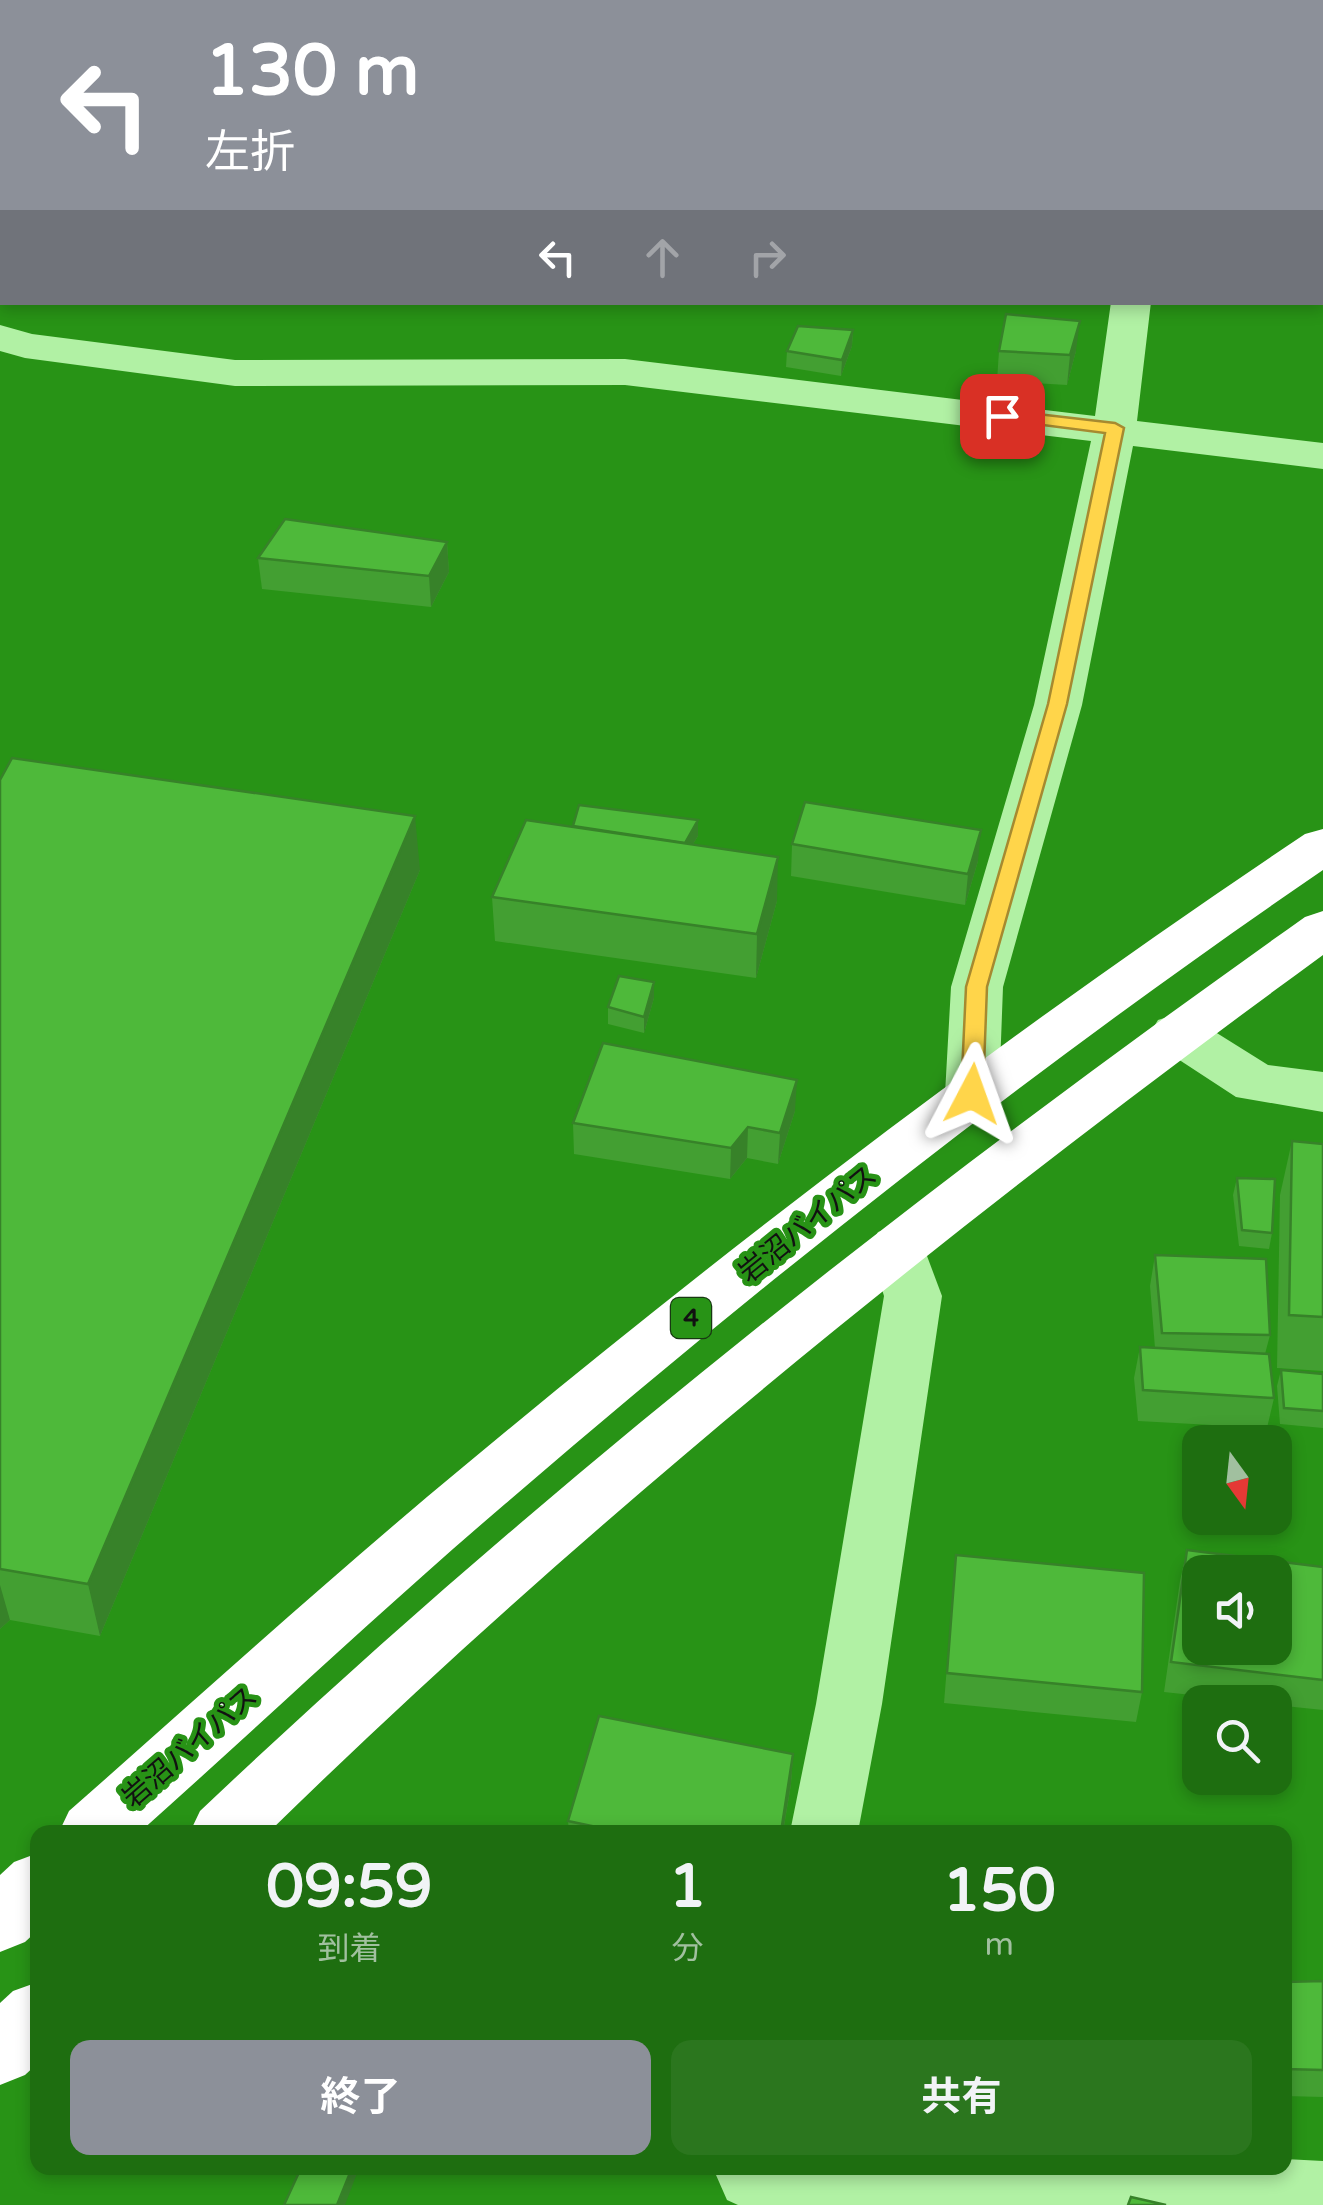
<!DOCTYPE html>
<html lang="ja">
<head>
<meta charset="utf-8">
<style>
	body { margin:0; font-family:"Varela Round","Noto Sans JP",sans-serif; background:#2b761e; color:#f1f3f6; height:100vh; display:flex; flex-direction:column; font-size:38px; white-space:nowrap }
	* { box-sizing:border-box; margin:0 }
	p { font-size:32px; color:#a1c09f }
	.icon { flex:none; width:55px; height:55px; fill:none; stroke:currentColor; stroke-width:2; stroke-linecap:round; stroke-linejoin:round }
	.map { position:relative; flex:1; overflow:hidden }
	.panel { position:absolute; left:30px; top:1825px; width:1262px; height:350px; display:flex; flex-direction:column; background:#1e6e10; border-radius:20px; box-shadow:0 5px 15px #0003 }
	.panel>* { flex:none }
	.hud { position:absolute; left:0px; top:0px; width:1325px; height:305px; box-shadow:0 5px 15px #0003; background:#8c9099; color:#fff; overflow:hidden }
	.needle { width:65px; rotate:165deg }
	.fabs { position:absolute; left:1182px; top:1425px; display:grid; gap:20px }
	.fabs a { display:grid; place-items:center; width:110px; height:110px; border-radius:20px; background:#1e6e10; box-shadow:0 5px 15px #0003; font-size:50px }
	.pin { position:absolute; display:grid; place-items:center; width:85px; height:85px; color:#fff; margin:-42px; border-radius:20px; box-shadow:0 5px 15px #0006 }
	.me { position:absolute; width:110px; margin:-55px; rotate:4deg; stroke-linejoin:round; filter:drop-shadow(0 0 8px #0008) }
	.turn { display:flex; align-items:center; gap:35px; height:210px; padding:0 40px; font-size:45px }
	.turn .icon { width:130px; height:130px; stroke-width:2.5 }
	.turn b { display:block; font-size:70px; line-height:85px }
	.lanes { display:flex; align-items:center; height:95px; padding:0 40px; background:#0003; justify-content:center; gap:50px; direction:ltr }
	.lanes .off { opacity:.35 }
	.eta { display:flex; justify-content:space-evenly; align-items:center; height:170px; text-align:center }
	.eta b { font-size:60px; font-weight:700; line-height:70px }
	.cta { display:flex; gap:20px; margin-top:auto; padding:20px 40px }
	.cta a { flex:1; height:115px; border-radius:20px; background:#8c9099; color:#fff; font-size:40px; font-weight:700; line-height:115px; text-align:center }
	.cta a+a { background:#2b761e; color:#f1f3f6 }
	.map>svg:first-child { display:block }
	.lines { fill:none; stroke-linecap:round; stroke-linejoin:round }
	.minor { fill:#b1f1a4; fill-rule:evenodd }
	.highway { fill:#fff; fill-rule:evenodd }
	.wall { fill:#439f32 }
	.shaded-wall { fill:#378229 }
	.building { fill:#4eb93a; stroke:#378229; stroke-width:2.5; fill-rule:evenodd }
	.route { fill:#ffd54a; stroke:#a68a30; stroke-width:2.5 }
	.labels { text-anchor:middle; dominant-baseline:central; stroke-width:10; stroke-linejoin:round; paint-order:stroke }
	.shield { fill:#289316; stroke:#183812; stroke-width:2.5 }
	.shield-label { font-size:25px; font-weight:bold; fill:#111 }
	.street-label { font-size:28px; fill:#111; stroke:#289316 }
</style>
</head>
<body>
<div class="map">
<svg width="1323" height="2205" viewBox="0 0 1323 2205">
	<rect width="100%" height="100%" fill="#289316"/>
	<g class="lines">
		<g class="minor">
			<path d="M 1173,0 L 1209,0 L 1209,2 L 1174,2 Z"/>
			<path d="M 1111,302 L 1151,302 L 1137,421 L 1323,443 L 1323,469 L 1133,446 L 1082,705 L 1003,987 L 999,1094 L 991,1108 L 972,1114 L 953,1108 L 945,1094 L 951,987 L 1034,705 L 1091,441 L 625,385 L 235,386 L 25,358 L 0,351 L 0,325 L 32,334 L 235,360 L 625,359 L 1095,416 Z"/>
			<path d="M 1177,1014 L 1196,1020 L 1268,1065 L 1323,1072 L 1323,1112 L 1236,1097 L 1158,1046 L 1150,1033 L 1158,1020 Z"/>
			<path d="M 898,1225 L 918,1232 L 942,1296 L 882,1704 L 858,1832 L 790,1832 L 816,1704 L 884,1296 L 869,1247 L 878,1232 Z"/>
			<path d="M 1285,2159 L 1323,2161 L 1323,2205 L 738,2205 L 727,2200 L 716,2175 L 719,2168 L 1285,2168 Z"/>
		</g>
		<g class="highway">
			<path d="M 1323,829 L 1323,870 C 1038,1065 766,1279 505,1504 C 381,1610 262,1723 140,1832 L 59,1832 L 69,1811 C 200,1696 329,1578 463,1467 C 733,1242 1013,1029 1305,834 Z"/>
			<path d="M 1323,911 L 1323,955 C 957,1222 593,1515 269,1832 L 190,1832 L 200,1811 C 544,1485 919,1190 1305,917 Z"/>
			<path d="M 38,1853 L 38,1930 L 25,1942 L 0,1952 L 0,1875 L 14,1862 Z"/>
			<path d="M 38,1982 L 38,2063 L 25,2075 L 0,2085 L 0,2003 L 13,1991 Z"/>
		</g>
	</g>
	<g class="wall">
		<path d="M 853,330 L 852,346 L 841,376 L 786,367 L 787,351 Z"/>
		<path d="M 999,351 L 1076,351 L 1067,385 L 997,381 Z"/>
		<path d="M 447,542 L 449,572 L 431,607 L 262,589 L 258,558 Z"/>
		<path d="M 0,780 L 420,870 L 100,1636 L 10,1620 L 0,1629 Z"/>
		<path d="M 573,827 L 698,836 L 693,844 L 777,901 L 756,978 L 495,941 L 492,897 Z"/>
		<path d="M 792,844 L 978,861 L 965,905 L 791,876 Z"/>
		<path d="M 654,998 L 644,1033 L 608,1024 L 608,1007 Z"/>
		<path d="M 795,1111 L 778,1164 L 747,1158 L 730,1179 L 574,1154 L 573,1123 Z"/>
		<path d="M 1292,1141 L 1323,1144 L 1323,1371 L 1277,1368 L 1280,1195 Z"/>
		<path d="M 1237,1178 L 1272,1233 L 1269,1249 L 1239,1246 L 1233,1195 Z"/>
		<path d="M 1155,1255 L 1270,1335 L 1265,1354 L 1274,1398 L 1267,1428 L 1138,1421 L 1134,1378 L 1140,1347 L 1155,1348 L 1150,1286 Z"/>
		<path d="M 1281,1370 L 1323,1374 L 1323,1428 L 1280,1424 L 1277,1386 Z"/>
		<path d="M 1187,1550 L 1323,1567 L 1323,1710 L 1275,1705 L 1275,1702 L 1256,1702 L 1164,1692 L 1180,1581 Z"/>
		<path d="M 956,1555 L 1142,1692 L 1136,1722 L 944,1703 Z"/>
		<path d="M 793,1754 L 791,1784 L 783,1832 L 569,1832 L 568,1821 Z"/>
		<path d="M 1323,1981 L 1323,2097 L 1285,2096 L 1285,1982 Z"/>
	</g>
	<g class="shaded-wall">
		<path d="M 880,0 L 894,0 L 893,2 L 879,2 Z"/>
		<path d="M 1080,321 L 1076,351 L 1067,385 L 1070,355 Z"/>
		<path d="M 853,330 L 852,346 L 841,376 L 842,360 Z"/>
		<path d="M 447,542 L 449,572 L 431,607 L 429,576 Z"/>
		<path d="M 415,816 L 420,870 L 100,1636 L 88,1584 Z"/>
		<path d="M 698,820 L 698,836 L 683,861 L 683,845 Z"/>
		<path d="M 981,830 L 978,861 L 965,905 L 968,874 Z"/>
		<path d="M 778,857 L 777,901 L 756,978 L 757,934 Z"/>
		<path d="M 654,982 L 654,998 L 644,1033 L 644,1017 Z"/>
		<path d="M 797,1080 L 795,1111 L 778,1164 L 780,1133 Z"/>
		<path d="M 748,1127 L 747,1158 L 730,1179 L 731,1148 Z"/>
		<path d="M 0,1585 L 10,1620 L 0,1629 Z"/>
		<path d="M 793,1754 L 791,1784 L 783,1832 L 781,1832 Z"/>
		<path d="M 352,2168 L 359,2168 L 345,2205 L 337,2205 Z"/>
	</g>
	<g class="building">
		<path d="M 801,0 L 880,0 L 879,2 L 800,2 Z"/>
		<path d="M 1006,314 L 1080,321 L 1070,355 L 999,351 Z"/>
		<path d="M 798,326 L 853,330 L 842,360 L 787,351 Z"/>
		<path d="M 285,519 L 447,542 L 429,576 L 258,558 Z"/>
		<path d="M 12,758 L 415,816 L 88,1584 L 0,1569 L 0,780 Z"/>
		<path d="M 805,802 L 981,830 L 968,874 L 792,844 Z"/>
		<path d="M 579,805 L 698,820 L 685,843 L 573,826 Z"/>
		<path d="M 526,820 L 778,857 L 757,934 L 492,897 Z"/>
		<path d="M 619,976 L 654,982 L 644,1017 L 608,1007 Z"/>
		<path d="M 603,1043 L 797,1080 L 780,1133 L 748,1127 L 731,1148 L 573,1123 Z"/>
		<path d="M 1292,1141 L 1323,1144 L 1323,1317 L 1289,1315 Z"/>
		<path d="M 1237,1178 L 1275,1179 L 1272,1233 L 1242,1230 Z"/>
		<path d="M 1155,1255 L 1266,1259 L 1270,1335 L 1162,1333 Z"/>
		<path d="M 1140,1347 L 1269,1354 L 1274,1398 L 1143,1390 Z"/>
		<path d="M 1281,1370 L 1323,1374 L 1323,1411 L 1284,1408 Z"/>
		<path d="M 1187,1550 L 1323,1567 L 1323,1680 L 1171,1662 ZM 1200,1572 L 1275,1572 L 1275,1648 L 1200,1648 Z"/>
		<path d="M 956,1555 L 1144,1573 L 1142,1692 L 947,1673 Z"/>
		<path d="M 599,1716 L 793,1754 L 781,1832 L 620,1832 L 568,1821 Z"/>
		<path d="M 1323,1981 L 1323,2070 L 1285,2069 L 1285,1982 Z"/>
		<path d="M 301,2168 L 352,2168 L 337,2205 L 284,2205 Z"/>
		<path d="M 1131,2197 L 1166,2205 L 1128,2205 Z"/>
	</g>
	<path class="route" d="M 1002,410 L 1115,423 L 1124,428 L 1067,704 L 987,987 L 983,1094 L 972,1102 L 961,1094 L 966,987 L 1048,704 L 1105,433 L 996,419 L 993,416 Z"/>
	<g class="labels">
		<rect class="shield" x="671" y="1298" width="40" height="40" rx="8"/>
		<g class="shield-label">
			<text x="691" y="1318">4</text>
		</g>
		<g class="street-label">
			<text transform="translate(808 1224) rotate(-39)">岩沼バイパス</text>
			<text transform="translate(190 1747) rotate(-41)">岩沼バイパス</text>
		</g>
	</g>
</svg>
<div class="fabs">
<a><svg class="needle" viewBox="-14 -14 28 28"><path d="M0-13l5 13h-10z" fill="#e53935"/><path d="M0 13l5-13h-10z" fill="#a1c09f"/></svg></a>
<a><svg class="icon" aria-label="sound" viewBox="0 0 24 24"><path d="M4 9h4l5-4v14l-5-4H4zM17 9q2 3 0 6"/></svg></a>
<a><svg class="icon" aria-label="search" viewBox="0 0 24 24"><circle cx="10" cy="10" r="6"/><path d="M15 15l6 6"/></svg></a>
</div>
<div class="pin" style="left:1002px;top:416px;background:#d93025"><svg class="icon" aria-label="arrive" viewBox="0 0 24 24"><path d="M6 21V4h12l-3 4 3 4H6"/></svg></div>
<svg class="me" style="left:972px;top:1094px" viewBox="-20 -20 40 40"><path d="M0-17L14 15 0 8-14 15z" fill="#ffd54a" stroke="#fff" stroke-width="4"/></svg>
<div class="hud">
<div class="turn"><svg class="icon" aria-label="left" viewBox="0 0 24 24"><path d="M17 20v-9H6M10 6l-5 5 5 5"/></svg><div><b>130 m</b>左折</div></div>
<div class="lanes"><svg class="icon" aria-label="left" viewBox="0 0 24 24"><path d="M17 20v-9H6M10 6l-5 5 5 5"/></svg><svg class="icon off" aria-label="ahead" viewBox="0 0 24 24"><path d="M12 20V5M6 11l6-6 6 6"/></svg><svg class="icon off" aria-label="right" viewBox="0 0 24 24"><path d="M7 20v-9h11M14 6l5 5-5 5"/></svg></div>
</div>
<section class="panel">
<div class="eta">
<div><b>09:59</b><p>到着</p></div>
<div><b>1</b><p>分</p></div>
<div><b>150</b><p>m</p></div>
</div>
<div class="cta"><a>終了</a><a>共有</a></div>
</section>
</div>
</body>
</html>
